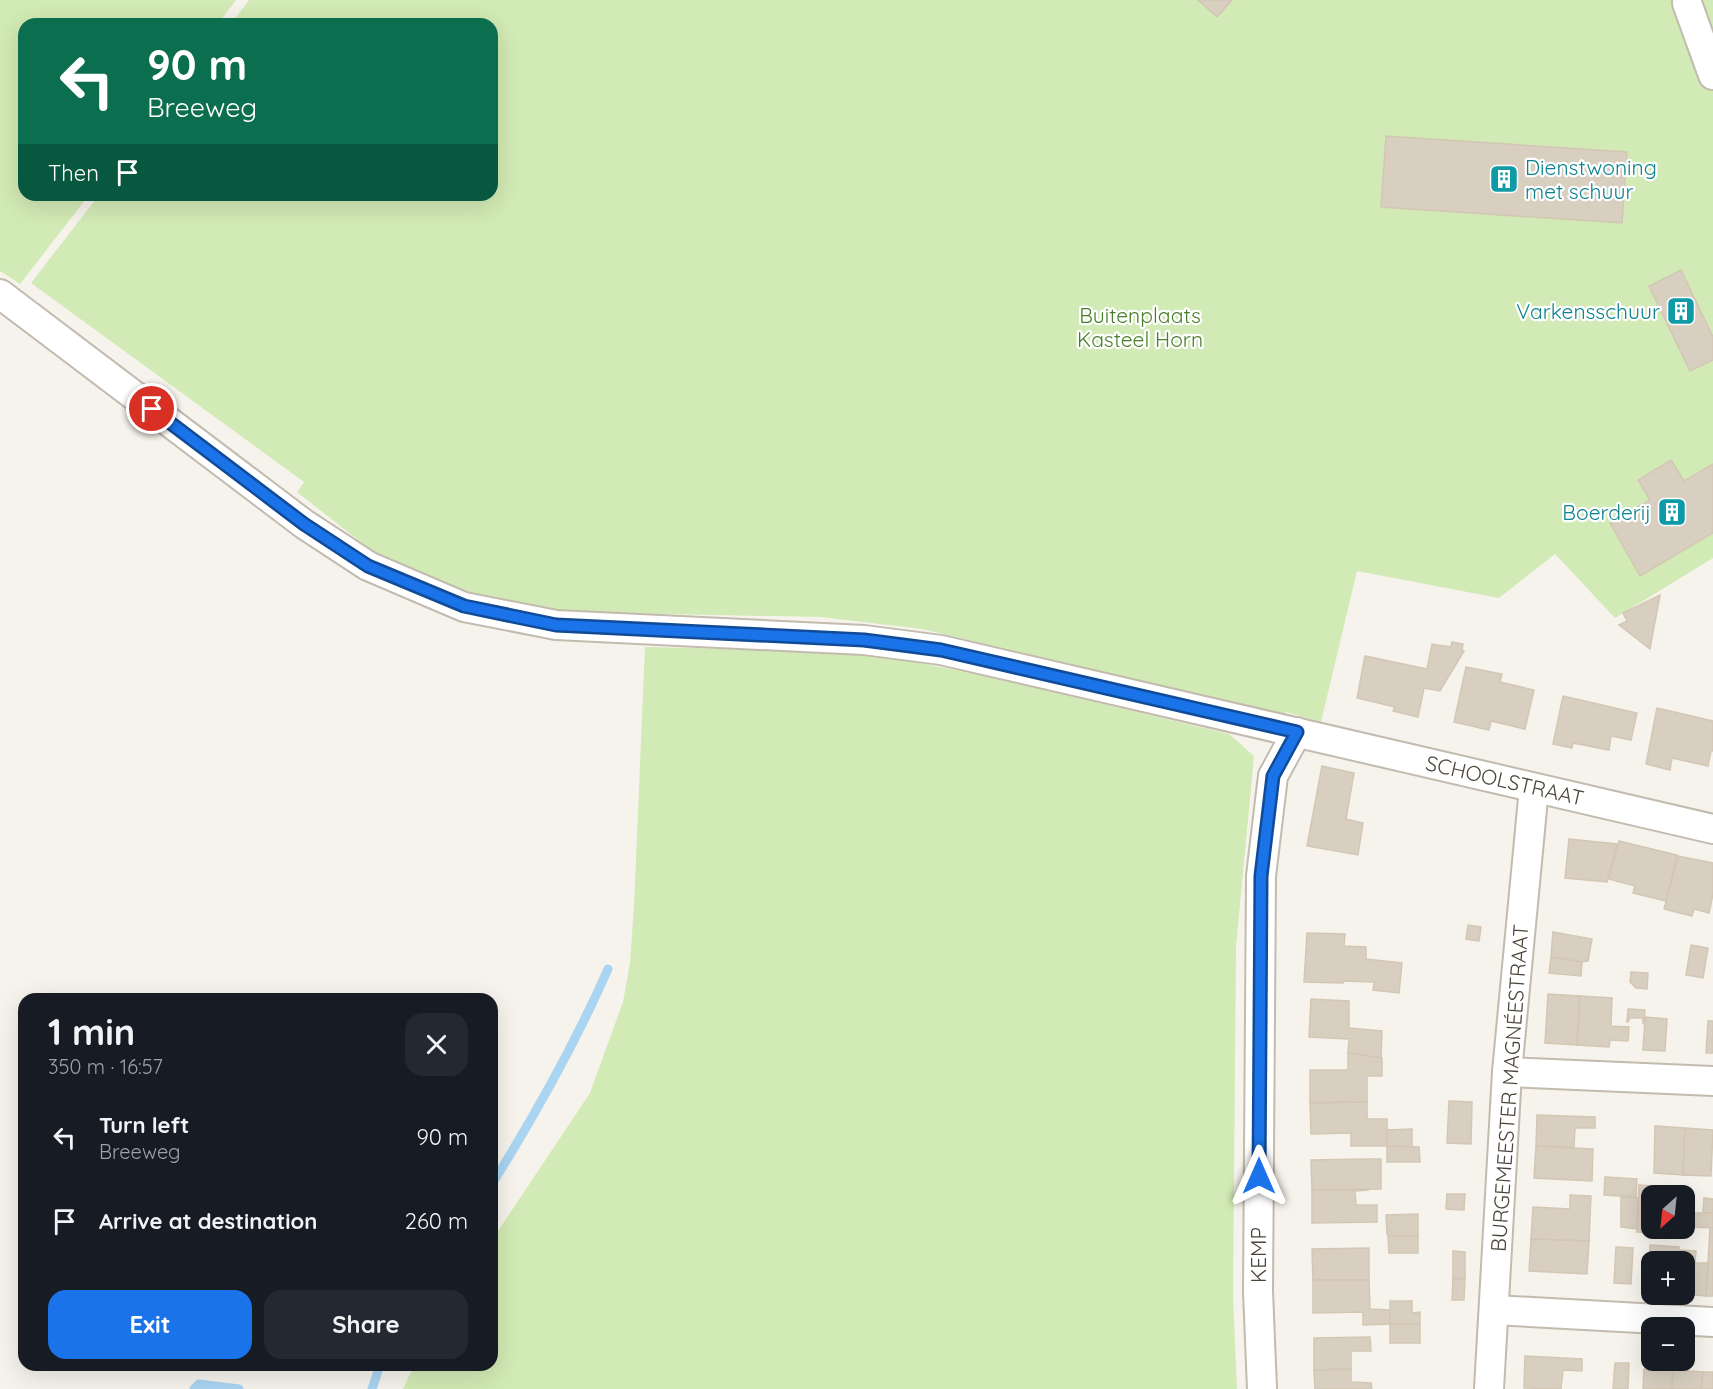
<!DOCTYPE html>
<html lang="en">
<head>
<meta charset="utf-8">
<style>
	body { margin:0; font-family:Quicksand,sans-serif; background:#242831; color:#f1f3f6; height:100vh; display:flex; flex-direction:column; font-size:22px; white-space:nowrap }
	* { box-sizing:border-box; margin:0 }
	p { font-size:20px; color:#9ea1a6 }
	.icon { flex:none; width:33px; height:33px; fill:none; stroke:currentColor; stroke-width:2; stroke-linecap:round; stroke-linejoin:round }
	.map { position:relative; flex:1; overflow:hidden }
	.details { position:absolute; left:18px; top:993px; width:480px; height:378px; display:flex; flex-direction:column; background:#171b24; border-radius:18px; box-shadow:0 6px 24px #0002 }
	.details>* { flex:none }
	.guide { position:absolute; left:18px; top:18px; width:480px; height:183px; border-radius:18px; box-shadow:0 6px 24px #0002; background:#0b6e4f; color:#fff; overflow:hidden }
	.needle { width:39px; rotate:207deg }
	.fabs { position:absolute; left:1641px; top:1185px; display:grid; gap:12px }
	.fabs a { display:grid; place-items:center; width:54px; height:54px; border-radius:12px; background:#171b24; box-shadow:0 6px 24px #0002; font-size:30px }
	.pin { position:absolute; display:grid; place-items:center; width:51px; height:51px; color:#fff; margin:-26px; border:3px solid #fff; border-radius:50%; box-shadow:0 2px 6px #0007 }
	.me { position:absolute; width:66px; margin:-33px; rotate:0deg; stroke-linejoin:round; filter:drop-shadow(0 0 4px #0008) }
	.turn { display:flex; align-items:center; gap:21px; height:126px; padding:0 30px; font-size:27px }
	.turn .icon { width:78px; height:78px; stroke-width:2.5 }
	.turn b { display:block; font-size:42px; line-height:51px }
	.then { display:flex; align-items:center; height:57px; padding:0 30px; background:#0003; gap:12px; font-size:22px }
	.round { display:grid; place-items:center; flex:none; width:63px; height:63px; border-radius:18px; background:#242831 }
	.headline { display:flex; align-items:center; justify-content:space-between; height:102px; padding:0 30px }
	h1 { font-size:36px; font-weight:700; line-height:45px }
	.primary-button { display:flex; gap:12px; margin-top:auto; padding:12px 30px }
	.primary-button a { flex:1; height:69px; border-radius:18px; background:#1a73e8; color:#fff; font-size:24px; font-weight:700; line-height:69px; text-align:center }
	.primary-button a+a { background:#242831; color:#f1f3f6 }
	ul { padding:0; list-style:none }
	li { display:flex; align-items:center; gap:18px; height:84px; padding:0 30px }
	li div { flex:1 }
	li b { display:block; font-size:22px }
	li em { font-style:normal }
	.map>svg:first-child { display:block }
	.green { fill:#d2eab5 }
	.lines { fill:none; stroke-linecap:round; stroke-linejoin:round }
	.stream { stroke:#a9d4f2; stroke-width:9 }
	.building { fill:#d8cfc1; stroke:#d3c7b4; stroke-width:1.5 }
	.street-casing { stroke:#c2bbae; stroke-width:32 }
	.street { stroke:#fff; stroke-width:28 }
	.route-casing { stroke:#114b97; stroke-width:15 }
	.route { stroke:#1a73e8; stroke-width:10 }
	.labels { text-anchor:middle; dominant-baseline:central; stroke-width:4.5; stroke-linejoin:round; paint-order:stroke }
	.culture-label { font-size:21px; fill:#0d838f; stroke:#fff; text-anchor:end }
	.park-label { font-size:21px; fill:#4a7f2a; stroke:#fff }
	.street-label { font-size:21px; fill:#4b4439; stroke:#fff }
</style>
</head>
<body>
<div class="map">
<svg width="1713" height="1389" viewBox="0 0 1713 1389">
	<rect width="100%" height="100%" fill="#f6f3ec"/>
	<g class="green">
		<path d="M 0,0 L 236,0 L 218,24 L 24,24 L 24,195 L 89,195 L 20,284 L 0,271 Z"/>
		<path d="M 249,0 L 1713,0 L 1713,558 L 1615,618 L 1555,554 L 1499,598 L 1357,571 L 1321,722 L 1286,712 L 1284,715 L 922,629 L 821,617 L 560,612 L 468,592 L 376,554 L 297,492 L 304,482 L 31,283 L 99,195 L 492,195 L 492,24 L 231,24 Z"/>
		<path d="M 645,647 L 864,652 L 981,675 L 1229,734 L 1254,756 L 1236,947 L 1233,1299 L 1237,1389 L 403,1389 L 414,1365 L 492,1365 L 492,1240 L 590,1093 L 623,1002 L 630,963 L 634,906 Z"/>
	</g>
	<g class="lines">
		<g class="stream">
			<path d="M 492,1184 C 535,1115 575,1044 608,969"/>
			<path d="M 194,1389 L 199,1384 L 239,1389"/>
			<path d="M 372,1389 L 380,1365"/>
		</g>
	</g>
	<g class="building">
		<path d="M 1198,0 L 1232,0 L 1217,17 Z"/>
		<path d="M 1386,136 L 1627,152 L 1622,223 L 1381,207 Z"/>
		<path d="M 1681,270 L 1713,337 L 1713,360 L 1690,371 L 1649,286 Z"/>
		<path d="M 1671,460 L 1684,481 L 1713,464 L 1713,533 L 1640,576 L 1610,523 L 1650,500 L 1638,480 Z"/>
		<path d="M 1660,595 L 1650,649 L 1619,625 L 1627,621 L 1623,613 Z"/>
		<path d="M 1452,642 L 1463,644 L 1462,650 L 1464,651 L 1440,691 L 1424,688 L 1418,717 L 1393,711 L 1395,707 L 1357,698 L 1365,656 L 1427,669 L 1432,644 L 1451,647 Z"/>
		<path d="M 1466,667 L 1502,674 L 1500,682 L 1534,690 L 1525,729 L 1491,721 L 1489,730 L 1454,722 Z"/>
		<path d="M 1563,696 L 1637,713 L 1631,740 L 1611,736 L 1609,750 L 1573,743 L 1572,748 L 1553,744 Z"/>
		<path d="M 1657,708 L 1713,721 L 1713,751 L 1711,751 L 1708,766 L 1672,758 L 1670,770 L 1646,764 Z"/>
		<path d="M 1322,766 L 1354,773 L 1346,819 L 1363,823 L 1358,855 L 1307,846 Z"/>
		<path d="M 1569,839 L 1617,844 L 1607,882 L 1565,878 Z"/>
		<path d="M 1619,841 L 1677,855 L 1666,901 L 1633,893 L 1635,886 L 1609,879 Z"/>
		<path d="M 1678,856 L 1713,863 L 1713,894 L 1709,913 L 1694,909 L 1692,916 L 1664,909 Z"/>
		<path d="M 1468,925 L 1481,927 L 1479,941 L 1466,939 Z"/>
		<path d="M 1553,932 L 1592,939 L 1588,961 L 1582,962 L 1551,957 Z"/>
		<path d="M 1307,933 L 1345,934 L 1344,946 L 1366,947 L 1366,959 L 1402,963 L 1399,993 L 1373,990 L 1374,982 L 1343,981 L 1343,983 L 1304,982 Z"/>
		<path d="M 1691,945 L 1708,948 L 1703,978 L 1686,975 Z"/>
		<path d="M 1551,957 L 1582,962 L 1581,976 L 1549,973 Z"/>
		<path d="M 1631,972 L 1648,973 L 1647,989 L 1636,988 L 1630,982 Z"/>
		<path d="M 1548,994 L 1580,996 L 1577,1045 L 1545,1043 Z"/>
		<path d="M 1580,996 L 1612,998 L 1611,1026 L 1629,1027 L 1628,1041 L 1610,1040 L 1609,1047 L 1577,1045 Z"/>
		<path d="M 1311,999 L 1349,1001 L 1349,1028 L 1382,1031 L 1381,1058 L 1348,1053 L 1349,1039 L 1309,1037 Z"/>
		<path d="M 1628,1009 L 1645,1010 L 1644,1022 L 1643,1023 L 1643,1018 L 1629,1018 L 1629,1021 L 1627,1022 Z"/>
		<path d="M 1645,1017 L 1667,1019 L 1665,1051 L 1643,1050 Z"/>
		<path d="M 1708,1021 L 1713,1021 L 1713,1053 L 1706,1053 Z"/>
		<path d="M 1348,1053 L 1382,1058 L 1382,1076 L 1367,1076 L 1367,1102 L 1310,1103 L 1310,1070 L 1348,1070 Z"/>
		<path d="M 1449,1101 L 1472,1102 L 1471,1144 L 1447,1143 Z"/>
		<path d="M 1367,1102 L 1367,1119 L 1387,1119 L 1387,1146 L 1351,1146 L 1351,1133 L 1311,1134 L 1310,1103 Z"/>
		<path d="M 1537,1115 L 1595,1117 L 1595,1128 L 1575,1128 L 1574,1147 L 1536,1146 Z"/>
		<path d="M 1655,1126 L 1685,1128 L 1683,1175 L 1654,1173 Z"/>
		<path d="M 1685,1128 L 1713,1130 L 1711,1176 L 1683,1175 Z"/>
		<path d="M 1412,1129 L 1412,1147 L 1387,1146 L 1387,1130 Z"/>
		<path d="M 1387,1146 L 1419,1147 L 1420,1162 L 1387,1162 Z"/>
		<path d="M 1536,1146 L 1593,1149 L 1592,1181 L 1534,1178 Z"/>
		<path d="M 1367,1159 L 1381,1159 L 1381,1189 L 1312,1190 L 1311,1160 Z"/>
		<path d="M 1605,1177 L 1637,1179 L 1636,1197 L 1604,1195 Z"/>
		<path d="M 1639,1185 L 1653,1186 L 1652,1211 L 1638,1210 Z"/>
		<path d="M 1312,1190 L 1369,1190 L 1355,1191 L 1356,1205 L 1377,1205 L 1377,1222 L 1312,1223 Z"/>
		<path d="M 1447,1194 L 1465,1194 L 1464,1210 L 1446,1209 Z"/>
		<path d="M 1570,1195 L 1591,1196 L 1589,1241 L 1531,1239 L 1533,1207 L 1570,1209 Z"/>
		<path d="M 1621,1197 L 1638,1198 L 1637,1229 L 1621,1227 Z"/>
		<path d="M 1704,1198 L 1713,1199 L 1713,1213 L 1703,1213 Z"/>
		<path d="M 1638,1210 L 1652,1211 L 1650,1233 L 1637,1232 Z"/>
		<path d="M 1694,1213 L 1713,1213 L 1713,1228 L 1694,1227 Z"/>
		<path d="M 1418,1214 L 1418,1236 L 1388,1236 L 1388,1234 L 1387,1234 L 1386,1215 Z"/>
		<path d="M 1710,1228 L 1713,1228 L 1713,1296 L 1706,1296 Z"/>
		<path d="M 1388,1236 L 1418,1236 L 1418,1253 L 1389,1253 Z"/>
		<path d="M 1531,1239 L 1589,1241 L 1587,1274 L 1529,1271 Z"/>
		<path d="M 1650,1245 L 1679,1247 L 1678,1262 L 1652,1262 L 1652,1293 L 1648,1293 Z"/>
		<path d="M 1616,1247 L 1633,1248 L 1631,1284 L 1614,1283 Z"/>
		<path d="M 1369,1248 L 1369,1280 L 1313,1280 L 1312,1249 Z"/>
		<path d="M 1679,1250 L 1696,1251 L 1695,1263 L 1708,1263 L 1706,1296 L 1680,1294 L 1684,1294 L 1684,1262 L 1678,1262 Z"/>
		<path d="M 1453,1251 L 1465,1252 L 1465,1279 L 1453,1279 Z"/>
		<path d="M 1453,1279 L 1465,1279 L 1464,1300 L 1452,1300 Z"/>
		<path d="M 1313,1280 L 1369,1280 L 1370,1309 L 1390,1310 L 1390,1324 L 1363,1325 L 1363,1312 L 1313,1313 Z"/>
		<path d="M 1390,1301 L 1412,1301 L 1412,1313 L 1420,1312 L 1420,1324 L 1390,1324 Z"/>
		<rect x="1390" y="1324" width="30" height="19"/>
		<path d="M 1370,1337 L 1371,1351 L 1351,1351 L 1351,1369 L 1314,1370 L 1314,1338 Z"/>
		<path d="M 1525,1356 L 1582,1359 L 1582,1371 L 1563,1370 L 1561,1389 L 1524,1388 Z"/>
		<path d="M 1615,1363 L 1629,1363 L 1628,1389 L 1613,1389 Z"/>
		<path d="M 1351,1369 L 1351,1382 L 1371,1383 L 1372,1389 L 1315,1389 L 1314,1370 Z"/>
		<path d="M 1644,1369 L 1673,1370 L 1672,1389 L 1643,1389 Z"/>
		<path d="M 1673,1370 L 1703,1372 L 1701,1389 L 1672,1389 Z"/>
		<path d="M 1703,1372 L 1713,1372 L 1713,1389 L 1701,1389 Z"/>
	</g>
	<g class="lines">
		<g class="street-casing">
			<g id="street">
				<path d="M 1687,3 L 1713,75"/>
				<path d="M 0,294 L 304,524 L 368,566 L 464,607 L 556,625 L 864,640 L 941,650 L 1713,829"/>
				<path d="M 1507,1072 L 1713,1081"/>
				<path d="M 1494,1310 L 1713,1322"/>
				<path d="M 1262,1389 L 1258,1291 L 1261,876 L 1273,776 L 1297,732"/>
				<path d="M 1489,1389 L 1507,1072 L 1534,788"/>
			</g>
		</g>
		<use href="#street" class="street"/>
	</g>
	<g class="lines">
		<g class="route-casing">
			<path id="route" d="M 152,409 L 304,524 L 368,566 L 464,606 L 556,625 L 864,640 L 941,650 L 1297,732 L 1273,776 L 1261,876 L 1259,1176"/>
		</g>
		<use href="#route" class="route"/>
	</g>
	<defs>
		<g id="building-square" transform="scale(1.5)"><rect x="-9" y="-9" width="18" height="18" rx="4" fill="#0f9aa8" stroke="#fff"/><path d="M-4-6H4V6H1V3H-1V6H-4ZM-2.5-4.3h1.7v1.8h-1.7ZM.8-4.3h1.7v1.8H.8ZM-2.5-1h1.7V.8h-1.7ZM.8-1h1.7V.8H.8Z" fill="#fff"/></g>
	</defs>
	<g fill-rule="evenodd">
		<use href="#building-square" x="1504" y="179"/>
		<use href="#building-square" x="1681" y="311"/>
		<use href="#building-square" x="1672" y="512"/>
	</g>
	<g class="labels">
		<g class="culture-label">
			<text x="1525" y="167" text-anchor="start">Dienstwoning<tspan x="1525" dy="24">met schuur</tspan></text>
			<text x="1660" y="311">Varkensschuur</text>
			<text x="1651" y="512">Boerderij</text>
		</g>
		<g class="park-label">
			<text x="1140" y="315">Buitenplaats<tspan x="1140" dy="24">Kasteel Horn</tspan></text>
		</g>
		<g class="street-label">
			<text transform="translate(1505 780) rotate(13)">SCHOOLSTRAAT</text>
			<text transform="translate(1509 1088) rotate(-86)">BURGEMEESTER MAGNÉESTRAAT</text>
			<text transform="translate(1258 1255) rotate(-90)">KEMP</text>
		</g>
	</g>
</svg>
<div class="fabs">
<a><svg class="needle" viewBox="-14 -14 28 28"><path d="M0-13l5 13h-10z" fill="#e53935"/><path d="M0 13l5-13h-10z" fill="#9ea1a6"/></svg></a>
<a>+</a>
<a>−</a>
</div>
<div class="pin" style="left:152px;top:409px;background:#d93025"><svg class="icon" aria-label="arrive" viewBox="0 0 24 24"><path d="M6 21V4h12l-3 4 3 4H6"/></svg></div>
<svg class="me" style="left:1259px;top:1176px" viewBox="-20 -20 40 40"><path d="M0-17L14 15 0 8-14 15z" fill="#1a73e8" stroke="#fff" stroke-width="4"/></svg>
<div class="guide">
<div class="turn"><svg class="icon" aria-label="left" viewBox="0 0 24 24"><path d="M17 20v-9H6M10 6l-5 5 5 5"/></svg><div><b>90 m</b>Breeweg</div></div>
<div class="then">Then<svg class="icon" aria-label="arrive" viewBox="0 0 24 24"><path d="M6 21V4h12l-3 4 3 4H6"/></svg></div>
</div>
<section class="details">
<div class="headline"><div><h1>1 min</h1><p>350 m · 16:57</p></div><a class="round"><svg class="icon" aria-label="close" viewBox="0 0 24 24"><path d="M6 6l12 12M18 6L6 18"/></svg></a></div>
<ul>
<li><svg class="icon" aria-label="left" viewBox="0 0 24 24"><path d="M17 20v-9H6M10 6l-5 5 5 5"/></svg><div><b>Turn left</b><p>Breeweg</p></div><em>90 m</em></li>
<li><svg class="icon" aria-label="arrive" viewBox="0 0 24 24"><path d="M6 21V4h12l-3 4 3 4H6"/></svg><div><b>Arrive at destination</b></div><em>260 m</em></li>
</ul>
<div class="primary-button"><a>Exit</a><a>Share</a></div>
</section>
</div>
</body>
</html>
